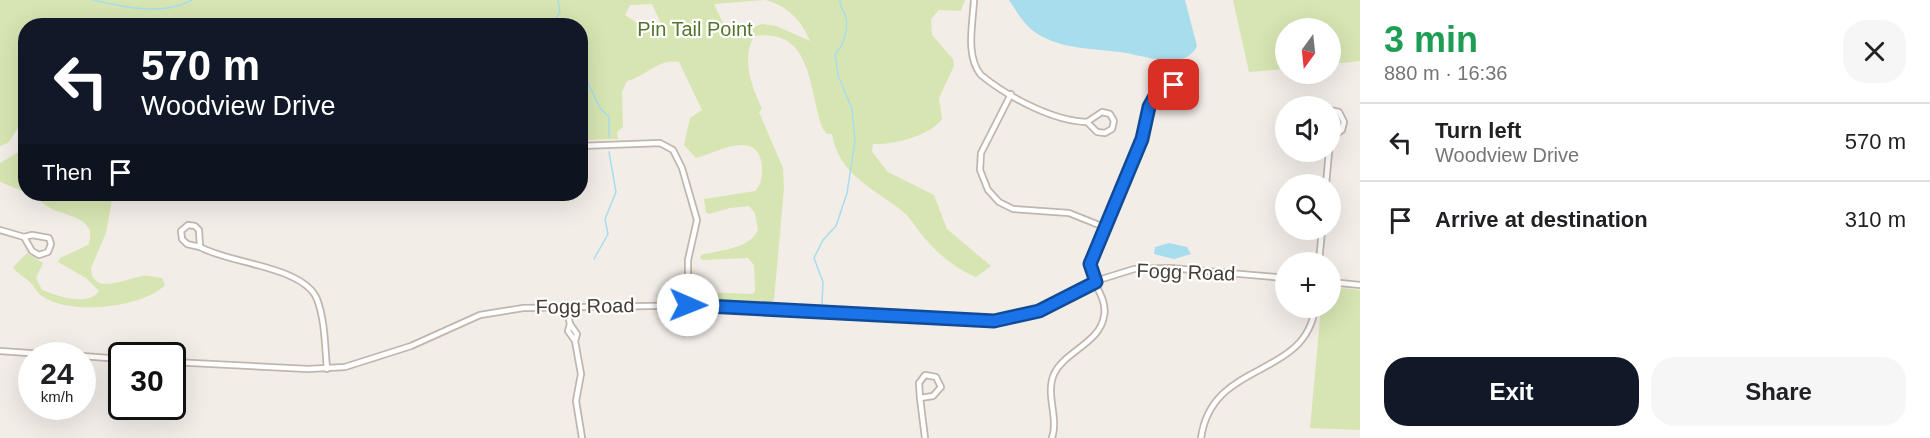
<!DOCTYPE html>
<html lang="en">
<head>
<meta charset="utf-8">
<style>
	body { margin:0; font-family:Helvetica,sans-serif; background:#f6f6f6; color:#202124; height:100vh; display:flex; flex-direction:column; font-size:22px; white-space:nowrap }
	* { box-sizing:border-box; margin:0 }
	p { font-size:20px; color:#757577 }
	.icon { flex:none; width:33px; height:33px; fill:none; stroke:currentColor; stroke-width:2; stroke-linecap:round; stroke-linejoin:round }
	.map { position:relative; flex:1; overflow:hidden }
	.sheet { display:flex; flex-direction:column; background:#fff; width:570px }
	.sheet>* { flex:none }
	.hud { position:absolute; left:18px; top:18px; width:570px; height:183px; border-radius:24px; box-shadow:0 6px 24px #0002; background:#111827; color:#fff; overflow:hidden }
	.needle { width:39px; rotate:195deg }
	.fabs { position:absolute; left:1275px; top:18px; display:grid; gap:12px }
	.fabs a { display:grid; place-items:center; width:66px; height:66px; border-radius:50%; background:#fff; box-shadow:0 6px 24px #0002; font-size:30px }
	.speed { position:absolute; left:18px; top:342px; display:flex; gap:12px; font-size:30px; font-weight:700; text-align:center }
	.speed>* { display:grid; place-content:center; width:78px; height:78px; border-radius:50%; background:#fff; box-shadow:0 6px 24px #0002; line-height:1 }
	.speed small { font-size:15px; font-weight:400 }
	.speed .limit { border:3px solid #111; border-radius:9px; background:#fff; color:#111 }
	.pin { position:absolute; display:grid; place-items:center; width:51px; height:51px; color:#fff; margin:-26px; border-radius:12px; box-shadow:0 3px 9px #0006 }
	.me { position:absolute; width:66px; margin:-33px; rotate:91deg; stroke-linejoin:round; filter:drop-shadow(0 0 4px #0008) }
	.turn { display:flex; align-items:center; gap:21px; height:126px; padding:0 24px; font-size:27px }
	.turn .icon { width:78px; height:78px; stroke-width:2.5 }
	.turn b { display:block; font-size:42px; line-height:51px }
	.then { display:flex; align-items:center; height:57px; padding:0 24px; background:#0003; gap:12px; font-size:22px }
	.round { display:grid; place-items:center; flex:none; width:63px; height:63px; border-radius:24px; background:#f6f6f6 }
	.head { display:flex; align-items:center; justify-content:space-between; height:102px; padding:0 24px }
	h1 { font-size:36px; font-weight:600; line-height:45px; color:#1e9e55 }
	.action { display:flex; gap:12px; margin-top:auto; padding:12px 24px }
	.action a { flex:1; height:69px; border-radius:24px; background:#111827; color:#fff; font-size:24px; font-weight:600; line-height:69px; text-align:center }
	.action a+a { background:#f6f6f6; color:#202124 }
	ul { padding:0; list-style:none }
	li { display:flex; align-items:center; gap:18px; height:78px; padding:0 24px; border-top:2px solid #e0e0e0 }
	li div { flex:1 }
	li b { display:block; font-size:22px }
	li em { font-style:normal }
	main { display:flex; flex:1; min-height:0 }
	.map>svg:first-child { display:block }
	.green { fill:#d7e5b2; fill-rule:evenodd }
	.water { fill:#a7dded }
	.lines { fill:none; stroke-linecap:round; stroke-linejoin:round }
	.stream { stroke:#a7dded; stroke-width:1.5 }
	.street-casing { stroke:#c1b6ad; stroke-width:8 }
	.street { stroke:#fff; stroke-width:4.5 }
	.route-casing { stroke:#114b97; stroke-width:15 }
	.route { stroke:#1a73e8; stroke-width:10 }
	.labels { text-anchor:middle; dominant-baseline:central; stroke-width:4.5; stroke-linejoin:round; paint-order:stroke }
	.park-label { font-size:20px; fill:#55752c; stroke:#fff }
	.street-label { font-size:20px; fill:#463d37; stroke:#fff }
</style>
</head>
<body>
<main>
<div class="map">
<svg width="1360" height="438" viewBox="0 0 1360 438">
	<rect width="100%" height="100%" fill="#f3ede8"/>
	<g class="green">
		<path d="M 0,0 L 965,0 L 961,11 L 939,10 L 931,19 L 932,35 L 953,59 L 954,66 L 939,98 L 942,119 C 930,136 893,145 873,144 L 872,152 L 888,172 L 934,195 L 947,229 L 991,266 L 976,277 C 954,268 937,253 922,235 C 916,227 909,216 901,210 C 872,187 839,175 832,134 L 827,134 L 823,129 C 808,91 814,27 754,36 C 741,59 752,87 762,109 L 759,112 L 783,168 L 784,188 L 774,300 L 771,303 L 709,300 L 703,298 L 702,292 L 753,294 L 755,291 L 754,265 L 748,258 L 703,260 L 700,258 L 701,255 C 719,250 750,249 758,230 L 755,213 L 749,206 L 730,208 L 709,214 L 706,212 L 704,199 L 755,191 C 762,184 762,176 762,166 C 758,126 712,155 696,158 L 684,145 L 690,118 L 702,110 L 679,62 C 659,58 646,76 627,81 L 622,92 L 623,127 L 617,132 L 618,139 L 581,140 L 580,26 L 26,26 L 25,118 L 8,143 L 0,146 ZM 765,0 C 787,5 802,21 810,41 L 776,26 L 762,24 L 729,36 L 714,4 ZM 652,4 L 665,32 L 640,25 L 625,15 L 630,5 Z"/>
		<path d="M 1233,0 L 1360,0 L 1360,61 L 1331,64 L 1330,28 L 1286,28 L 1285,69 L 1249,72 Z"/>
		<path d="M 25,148 L 25,192 L 0,182 L 0,163 Z"/>
		<path d="M 30,194 L 113,194 L 106,233 L 91,268 C 92,297 127,278 142,276 C 148,275 156,277 162,278 L 165,285 C 142,308 69,316 42,296 C 37,293 34,286 30,282 C 25,277 16,273 13,267 L 27,253 L 43,263 L 36,278 L 42,290 C 57,296 88,307 99,291 L 86,278 L 58,262 L 60,258 L 88,245 C 99,220 69,216 54,210 C 46,207 38,198 30,194 Z"/>
		<path d="M 1331,287 L 1360,290 L 1360,430 L 1310,428 L 1321,308 L 1330,308 Z"/>
	</g>
	<g class="water">
		<path d="M 1009,0 L 1185,0 L 1197,46 C 1185,73 1140,54 1120,52 C 1095,49 1066,49 1043,37 C 1026,29 1019,15 1009,0 Z"/>
		<path d="M 1169,243 L 1187,247 L 1191,254 L 1174,259 L 1154,254 L 1155,247 Z"/>
	</g>
	<g class="lines">
		<g class="stream">
			<path d="M 93,0 C 123,7 163,16 192,0"/>
			<path d="M 556,26 L 554,21 L 560,12 L 558,0"/>
			<path d="M 580,66 L 600,108 L 609,117 L 609,137"/>
			<path d="M 594,259 L 608,234 L 605,219 L 616,192 L 609,152"/>
			<path d="M 822,304 L 823,282 L 814,258 L 823,240 L 836,226 L 847,193 L 855,141 L 852,109 L 838,75 L 835,54 C 844,46 848,30 846,18 C 845,11 839,8 840,0"/>
		</g>
		<g class="street-casing">
			<g id="street">
				<path d="M 974,0 C 973,23 965,56 981,75 C 1008,97 1053,121 1087,122"/>
				<path d="M 1161,76 L 1171,79 L 1174,91 L 1167,97 L 1154,98 L 1153,83 Z"/>
				<path d="M 1011,94 L 981,153 L 980,170 L 988,190 L 999,202 L 1013,209 L 1069,213 L 1104,227"/>
				<path d="M 1330,110 L 1339,112 L 1344,122 L 1342,130 L 1330,139"/>
				<path d="M 1102,112 L 1110,114 L 1114,121 L 1112,129 L 1105,133 L 1097,132 L 1087,122 Z"/>
				<path d="M 580,146 L 660,143 L 673,150 L 682,168 L 697,220 L 688,260 L 688,305"/>
				<path d="M 1326,184 L 1329,152"/>
				<path d="M 188,225 L 195,226 L 199,230 L 200,247 L 187,244 L 182,239 L 181,231 Z"/>
				<path d="M 0,230 L 24,237"/>
				<path d="M 32,235 L 49,238 L 51,244 L 48,252 L 39,255 L 32,251 L 24,237 Z"/>
				<path d="M 200,247 C 230,264 303,266 317,299 C 325,320 325,347 327,369"/>
				<path d="M 1319,262 L 1322,230"/>
				<path d="M 1330,282 L 1360,285"/>
				<path d="M 566,306 L 570,324"/>
				<path d="M 575,341 L 568,331 L 570,324 L 577,334 L 575,341 L 581,374 L 576,401 L 582,438"/>
				<path d="M 0,351 L 72,356"/>
				<path d="M 82,356 L 122,359"/>
				<path d="M 172,362 L 308,369 L 345,367 L 411,346 L 480,315 L 523,308 L 714,305 L 986,321 L 1033,313 L 1102,279 L 1134,269 L 1170,268 L 1286,278"/>
				<path d="M 925,375 L 936,377 L 941,387 L 933,396 L 920,398 L 919,383 Z"/>
				<path d="M 920,398 L 925,438"/>
				<path d="M 1052,438 C 1059,417 1045,395 1054,374 C 1065,351 1100,343 1104,316 C 1108,296 1089,282 1090,264 L 1140,144 L 1154,98"/>
				<path d="M 1201,438 C 1212,359 1305,380 1315,308"/>
			</g>
		</g>
		<use href="#street" class="street"/>
	</g>
	<g class="lines">
		<g class="route-casing">
			<path id="route" d="M 688,305 L 994,321 L 1039,311 L 1096,282 L 1090,264 L 1142,139 L 1149,107 L 1154,98 L 1170,95 L 1174,85"/>
		</g>
		<use href="#route" class="route"/>
	</g>
	<g class="labels">
		<g class="park-label">
			<text x="695" y="29">Pin Tail Point</text>
		</g>
		<g class="street-label">
			<text transform="translate(1186 272) rotate(2)">Fogg Road</text>
			<text transform="translate(585 306) rotate(-1)">Fogg Road</text>
		</g>
	</g>
</svg>
<div class="fabs">
<a><svg class="needle" viewBox="-14 -14 28 28"><path d="M0-13l5 13h-10z" fill="#e53935"/><path d="M0 13l5-13h-10z" fill="#757577"/></svg></a>
<a><svg class="icon" aria-label="sound" viewBox="0 0 24 24"><path d="M4 9h4l5-4v14l-5-4H4zM17 9q2 3 0 6"/></svg></a>
<a><svg class="icon" aria-label="search" viewBox="0 0 24 24"><circle cx="10" cy="10" r="6"/><path d="M15 15l6 6"/></svg></a>
<a>+</a>
</div>
<div class="speed"><div>24<small>km/h</small></div><div class="limit">30</div></div>
<div class="pin" style="left:1174px;top:85px;background:#d93025"><svg class="icon" aria-label="arrive" viewBox="0 0 24 24"><path d="M6 21V4h12l-3 4 3 4H6"/></svg></div>
<svg class="me" style="left:688px;top:305px" viewBox="-20 -20 40 40"><circle r="19" fill="#fff"/><path d="M0-13L10 11 0 6-10 11z" fill="#1a73e8"/></svg>
<div class="hud">
<div class="turn"><svg class="icon" aria-label="left" viewBox="0 0 24 24"><path d="M17 20v-9H6M10 6l-5 5 5 5"/></svg><div><b>570 m</b>Woodview Drive</div></div>
<div class="then">Then<svg class="icon" aria-label="arrive" viewBox="0 0 24 24"><path d="M6 21V4h12l-3 4 3 4H6"/></svg></div>
</div>
</div>
<section class="sheet">
<div class="head"><div><h1>3 min</h1><p>880 m · 16:36</p></div><a class="round"><svg class="icon" aria-label="close" viewBox="0 0 24 24"><path d="M6 6l12 12M18 6L6 18"/></svg></a></div>
<ul>
<li><svg class="icon" aria-label="left" viewBox="0 0 24 24"><path d="M17 20v-9H6M10 6l-5 5 5 5"/></svg><div><b>Turn left</b><p>Woodview Drive</p></div><em>570 m</em></li>
<li><svg class="icon" aria-label="arrive" viewBox="0 0 24 24"><path d="M6 21V4h12l-3 4 3 4H6"/></svg><div><b>Arrive at destination</b></div><em>310 m</em></li>
</ul>
<div class="action"><a>Exit</a><a>Share</a></div>
</section>
</main>
</body>
</html>
